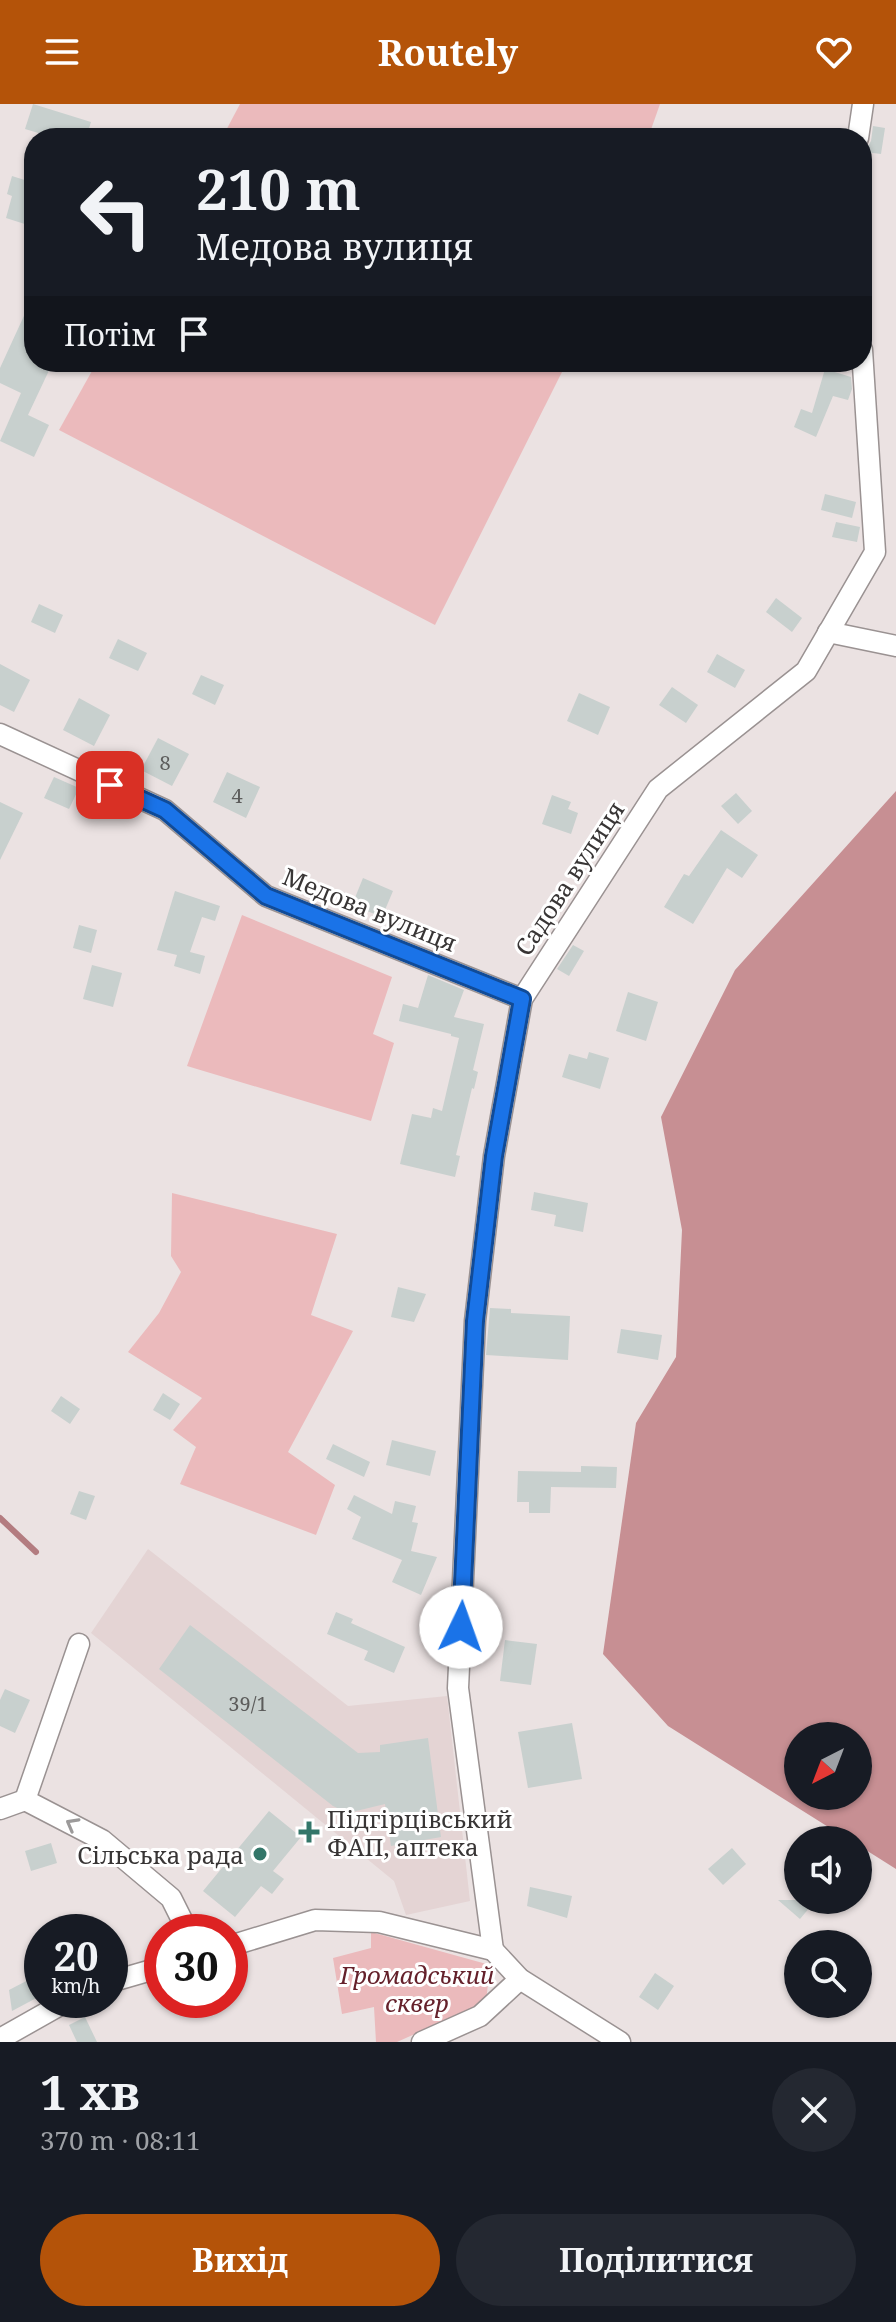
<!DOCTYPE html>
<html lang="uk">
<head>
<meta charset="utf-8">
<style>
	body { margin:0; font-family:"Noto Serif",serif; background:#242831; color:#f1f3f6; height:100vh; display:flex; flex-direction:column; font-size:30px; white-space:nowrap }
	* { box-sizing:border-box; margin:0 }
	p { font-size:26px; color:#9ea1a6 }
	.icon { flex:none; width:44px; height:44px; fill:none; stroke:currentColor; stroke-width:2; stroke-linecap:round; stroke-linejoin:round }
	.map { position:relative; height:1938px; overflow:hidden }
	.sheet { display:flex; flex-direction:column; background:#171b24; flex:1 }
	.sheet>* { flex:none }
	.banner { position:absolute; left:24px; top:24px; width:848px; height:244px; border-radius:32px; box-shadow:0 2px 6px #0004; background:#171b24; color:#f1f3f6; overflow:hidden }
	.needle { width:52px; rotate:222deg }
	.fabs { position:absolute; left:784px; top:1618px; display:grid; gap:16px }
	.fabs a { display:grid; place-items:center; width:88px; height:88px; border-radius:50%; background:#171b24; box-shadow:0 2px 6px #0004; font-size:40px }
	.speed { position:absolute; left:24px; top:1810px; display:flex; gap:16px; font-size:40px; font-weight:700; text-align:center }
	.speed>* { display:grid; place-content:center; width:104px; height:104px; border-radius:50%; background:#171b24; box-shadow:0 2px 6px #0004; line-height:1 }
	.speed small { font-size:20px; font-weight:400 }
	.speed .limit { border:12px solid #d22; background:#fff; color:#111 }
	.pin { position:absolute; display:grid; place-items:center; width:68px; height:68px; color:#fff; margin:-34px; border-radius:16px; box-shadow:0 4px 12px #0006 }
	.me { position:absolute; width:88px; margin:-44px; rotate:3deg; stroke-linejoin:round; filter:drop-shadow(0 0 6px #0008) }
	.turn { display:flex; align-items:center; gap:28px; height:168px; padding:0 40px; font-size:36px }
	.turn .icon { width:104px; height:104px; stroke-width:2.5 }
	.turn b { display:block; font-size:56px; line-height:68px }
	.then { display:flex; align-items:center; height:76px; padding:0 40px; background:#0003; gap:16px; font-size:30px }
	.round { display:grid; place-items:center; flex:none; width:84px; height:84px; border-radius:42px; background:#242831 }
	.overview { display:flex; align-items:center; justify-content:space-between; height:136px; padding:0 40px }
	h1 { font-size:48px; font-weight:700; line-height:60px }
	.cta { display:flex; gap:16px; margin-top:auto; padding:16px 40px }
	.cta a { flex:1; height:92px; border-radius:48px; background:#b45309; color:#fff; font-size:32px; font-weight:700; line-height:92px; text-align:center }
	.cta a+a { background:#242831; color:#f1f3f6 }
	header { display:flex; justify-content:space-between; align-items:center; height:104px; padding:0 40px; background:#b45309; color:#fff; font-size:36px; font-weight:700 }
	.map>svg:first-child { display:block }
	.built { fill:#e4d4d4 }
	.green { fill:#ebbabc }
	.forest { fill:#c78f93; fill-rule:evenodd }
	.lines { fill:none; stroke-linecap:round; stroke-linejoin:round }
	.stream { stroke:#b37c80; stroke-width:6 }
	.building { fill:#c8d0ce }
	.minor-casing { stroke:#9a9292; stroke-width:23 }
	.minor { stroke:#fff; stroke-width:20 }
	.oneway { stroke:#9c9a9a }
	.route-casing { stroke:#114b97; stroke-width:20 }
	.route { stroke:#1a73e8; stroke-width:14 }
	.poi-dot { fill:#337669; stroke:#fff; stroke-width:3 }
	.labels { text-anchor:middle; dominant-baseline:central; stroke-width:6; stroke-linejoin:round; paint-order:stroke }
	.number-label { font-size:20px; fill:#5c5c5b }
	.street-label { font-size:24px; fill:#383535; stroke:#fff }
	.poi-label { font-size:24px; fill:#383535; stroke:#fff; text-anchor:start }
	.park-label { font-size:24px; font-style:italic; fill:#65212b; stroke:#fff }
</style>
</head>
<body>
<header><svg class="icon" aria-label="menu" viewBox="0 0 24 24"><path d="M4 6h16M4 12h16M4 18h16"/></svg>Routely<svg class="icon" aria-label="heart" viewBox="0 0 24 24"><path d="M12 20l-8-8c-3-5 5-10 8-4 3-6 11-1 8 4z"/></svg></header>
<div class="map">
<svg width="896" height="1938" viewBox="0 0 896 1938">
	<rect width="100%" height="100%" fill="#ebe2e2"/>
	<path class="built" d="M 148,1445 L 348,1602 L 447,1592 L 470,1797 L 406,1811 L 394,1777 L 91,1529 Z"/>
	<g class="green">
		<path d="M 240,0 L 660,0 L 648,34 L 222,34 Z"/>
		<path d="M 97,258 L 567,258 L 435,521 L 59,326 Z"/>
		<path d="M 242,811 L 392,873 L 373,930 L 394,939 L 371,1017 L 187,962 Z"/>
		<path d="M 172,1089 L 337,1130 L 311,1211 L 353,1227 L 288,1348 L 335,1381 L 316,1431 L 180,1380 L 196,1343 L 173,1326 L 202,1294 L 128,1248 L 159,1209 L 181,1168 L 171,1152 Z"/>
		<path d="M 371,1828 L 490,1861 L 486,1898 L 397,1938 L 376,1938 L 374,1903 L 342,1910 L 333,1854 L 371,1844 Z"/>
	</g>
	<path class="forest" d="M 896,687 L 896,1765 L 858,1741 L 858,1736 L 849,1736 L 668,1622 L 603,1550 L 636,1319 L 676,1253 L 682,1126 L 661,1013 L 735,866 ZM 798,1632 L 858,1632 L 858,1692 L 798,1692 Z"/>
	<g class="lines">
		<path class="stream" d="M 0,1414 L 36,1448"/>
	</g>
	<g class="building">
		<path d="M 33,0 L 91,18 L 86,34 L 55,34 L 25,25 Z"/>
		<path d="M 873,22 L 885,24 L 881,50 L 865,48 L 871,37 Z"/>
		<path d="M 12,72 L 34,79 L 34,123 L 6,114 L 12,92 L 7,90 Z"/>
		<path d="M 34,190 L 34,258 L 53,258 L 28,311 L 49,321 L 34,353 L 0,337 L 21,289 L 0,279 L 0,264 Z"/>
		<path d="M 825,265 L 851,273 L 852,285 L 848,296 L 833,292 L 816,333 L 794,323 L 801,305 L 812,309 Z"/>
		<path d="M 825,390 L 856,398 L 852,414 L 821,406 Z"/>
		<path d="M 836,418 L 860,423 L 857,438 L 832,433 Z"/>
		<path d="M 776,494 L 802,514 L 792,528 L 766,508 Z"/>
		<path d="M 39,500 L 63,511 L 55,529 L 31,518 Z"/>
		<path d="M 118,535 L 147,549 L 138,567 L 109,554 Z"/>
		<path d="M 717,550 L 745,566 L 735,584 L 707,568 Z"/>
		<path d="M 0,560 L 30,576 L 14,608 L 0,601 Z"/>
		<path d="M 201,571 L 224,581 L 215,601 L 192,590 Z"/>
		<path d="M 672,583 L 698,601 L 686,619 L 659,601 Z"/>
		<path d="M 579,589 L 610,603 L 598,631 L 567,617 Z"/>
		<path d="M 79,594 L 110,611 L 94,642 L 63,626 Z"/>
		<path d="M 158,634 L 189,650 L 172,682 L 141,666 Z"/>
		<path d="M 227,668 L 260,683 L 246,714 L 213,698 Z"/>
		<path d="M 54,673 L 79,684 L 69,705 L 44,694 Z"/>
		<path d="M 736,689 L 752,707 L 738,720 L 721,702 Z"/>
		<path d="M 552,691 L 571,698 L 568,705 L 578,709 L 571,730 L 542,720 Z"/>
		<path d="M 0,698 L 23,709 L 0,756 Z"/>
		<path d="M 721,726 L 758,751 L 742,774 L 727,764 L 693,820 L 664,803 L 684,770 L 689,772 Z"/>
		<path d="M 363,774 L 393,787 L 382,813 L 352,801 Z"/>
		<path d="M 175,787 L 220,802 L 215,817 L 202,813 L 190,848 L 205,852 L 200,870 L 174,862 L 177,851 L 157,846 Z"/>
		<path d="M 79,821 L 97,826 L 91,849 L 73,844 Z"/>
		<path d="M 573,841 L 584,847 L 569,872 L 557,865 Z"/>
		<path d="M 92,861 L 122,869 L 113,903 L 83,895 Z"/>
		<path d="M 428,871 L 464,886 L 454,913 L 484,920 L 473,966 L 478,968 L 474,985 L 472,984 L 456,1051 L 460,1052 L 455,1073 L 400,1060 L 412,1010 L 431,1014 L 433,1004 L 442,1007 L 459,934 L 451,932 L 451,930 L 399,917 L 403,900 L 418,904 Z"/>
		<path d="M 628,888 L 658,898 L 646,937 L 616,927 Z"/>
		<path d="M 589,948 L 609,954 L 600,985 L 562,973 L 569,950 L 587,955 Z"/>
		<path d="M 534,1088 L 588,1099 L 583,1128 L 554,1122 L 556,1111 L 531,1106 Z"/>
		<path d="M 398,1183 L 426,1190 L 414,1218 L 391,1213 Z"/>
		<path d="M 490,1204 L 511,1205 L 511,1209 L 570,1212 L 568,1256 L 486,1251 Z"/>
		<path d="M 621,1225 L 662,1231 L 658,1256 L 617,1249 Z"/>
		<path d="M 163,1289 L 180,1300 L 170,1316 L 153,1306 Z"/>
		<path d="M 61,1292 L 80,1305 L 70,1320 L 51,1307 Z"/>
		<path d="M 392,1336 L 436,1347 L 430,1372 L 386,1361 Z"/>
		<path d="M 333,1340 L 370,1358 L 364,1373 L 326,1355 Z"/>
		<path d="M 581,1362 L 617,1363 L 616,1384 L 551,1383 L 550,1409 L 529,1409 L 529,1398 L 517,1398 L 518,1367 L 581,1368 Z"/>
		<path d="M 79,1387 L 95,1392 L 86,1416 L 70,1410 Z"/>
		<path d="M 354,1391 L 392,1410 L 395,1397 L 416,1402 L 412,1418 L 418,1419 L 411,1447 L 437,1453 L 421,1491 L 392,1478 L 402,1456 L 352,1435 L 361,1413 L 347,1405 Z"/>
		<path d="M 336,1508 L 353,1515 L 351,1519 L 405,1543 L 394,1569 L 364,1556 L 368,1547 L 327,1530 Z"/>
		<path d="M 190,1521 L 358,1649 L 380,1648 L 380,1641 L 428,1634 L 441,1733 L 391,1742 L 385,1700 L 348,1709 L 333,1702 L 159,1565 Z"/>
		<path d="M 505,1536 L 537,1540 L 531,1581 L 500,1577 Z"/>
		<path d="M 5,1585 L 30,1596 L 15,1629 L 0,1622 L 0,1596 Z"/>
		<path d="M 572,1619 L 582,1675 L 528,1684 L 518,1628 Z"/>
		<path d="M 269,1707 L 301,1733 L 273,1767 L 284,1775 L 272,1790 L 261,1782 L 235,1813 L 203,1787 Z"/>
		<path d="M 51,1739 L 57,1759 L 31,1767 L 25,1747 Z"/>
		<path d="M 732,1744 L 746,1760 L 723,1781 L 708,1765 Z"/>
		<path d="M 530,1783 L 572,1792 L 567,1814 L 527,1802 Z"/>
		<path d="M 778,1796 L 816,1796 L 800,1815 Z"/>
		<path d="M 655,1869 L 674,1882 L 658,1906 L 639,1893 Z"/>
		<path d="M 34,1873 L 42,1891 L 12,1907 L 9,1886 Z"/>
		<path d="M 85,1913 L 97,1938 L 77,1938 L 69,1921 Z"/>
	</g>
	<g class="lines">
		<g class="minor-casing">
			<g id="minor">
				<path d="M 858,34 L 863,0"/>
				<path d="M 828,528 L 896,542"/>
				<path d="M 0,630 L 165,706 L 266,792 L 522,895"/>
				<path d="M 25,1696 L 79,1540"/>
				<path d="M 0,1705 L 25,1696 L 102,1736 L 171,1794 L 188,1828"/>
				<path d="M 230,1842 L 315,1816 L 379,1818 L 493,1846"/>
				<path d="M 493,1846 L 458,1584 L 475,1217 L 494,1052 L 522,895 L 658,685 L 806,567 L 875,448 L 862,246"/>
				<path d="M 493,1846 L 520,1875 L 620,1938"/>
				<path d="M 110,1878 L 162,1863"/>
				<path d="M 0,1935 L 69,1896"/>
				<path d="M 422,1938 L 480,1912 L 520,1875"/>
			</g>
		</g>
		<use href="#minor" class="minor"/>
	</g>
	<defs><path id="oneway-chevron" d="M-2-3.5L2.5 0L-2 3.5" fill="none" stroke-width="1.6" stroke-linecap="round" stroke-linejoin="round" transform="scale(2)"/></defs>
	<use class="oneway" href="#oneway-chevron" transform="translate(72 1720) rotate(-151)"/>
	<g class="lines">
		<g class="route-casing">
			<path id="route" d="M 110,681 L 165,706 L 266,792 L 522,895 L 494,1052 L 475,1217 L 461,1523"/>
		</g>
		<use href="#route" class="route"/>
	</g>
	<g class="poi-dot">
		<path d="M305 1716h8v8h8v8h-8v8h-8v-8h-8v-8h8z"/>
		<circle cx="260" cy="1750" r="8"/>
	</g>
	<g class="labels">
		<g class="number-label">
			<text x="165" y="658">8</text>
			<text x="237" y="691">4</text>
			<text x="248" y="1599">39/1</text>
		</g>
		<g class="street-label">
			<text transform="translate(569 774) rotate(-57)">Садова вулиця</text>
			<text transform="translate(370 805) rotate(22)">Медова вулиця</text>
		</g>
		<g class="poi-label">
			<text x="327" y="1714">Підгірцівський<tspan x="327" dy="28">ФАП, аптека</tspan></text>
			<text x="244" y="1750" text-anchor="end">Сільська рада</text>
		</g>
		<g class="park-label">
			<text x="417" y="1870">Громадський<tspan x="417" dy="28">сквер</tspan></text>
		</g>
	</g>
</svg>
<div class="fabs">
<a><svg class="needle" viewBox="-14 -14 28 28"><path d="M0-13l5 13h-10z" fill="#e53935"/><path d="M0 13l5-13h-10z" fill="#9ea1a6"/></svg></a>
<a><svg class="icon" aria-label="sound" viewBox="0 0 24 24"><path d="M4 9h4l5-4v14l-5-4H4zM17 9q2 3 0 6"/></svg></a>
<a><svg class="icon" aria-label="search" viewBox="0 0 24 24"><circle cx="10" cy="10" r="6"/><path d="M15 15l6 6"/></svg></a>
</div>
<div class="speed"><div>20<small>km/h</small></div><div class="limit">30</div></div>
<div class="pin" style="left:110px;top:681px;background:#d93025"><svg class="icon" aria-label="arrive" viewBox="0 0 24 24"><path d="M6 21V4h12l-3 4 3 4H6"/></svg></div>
<svg class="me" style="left:461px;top:1523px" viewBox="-20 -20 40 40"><circle r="19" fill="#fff"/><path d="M0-13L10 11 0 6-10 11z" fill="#1a73e8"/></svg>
<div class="banner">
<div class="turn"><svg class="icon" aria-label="left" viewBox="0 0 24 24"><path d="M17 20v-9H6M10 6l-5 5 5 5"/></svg><div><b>210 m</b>Медова вулиця</div></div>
<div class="then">Потім<svg class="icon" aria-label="arrive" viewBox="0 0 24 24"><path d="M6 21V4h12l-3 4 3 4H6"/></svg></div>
</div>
</div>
<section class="sheet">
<div class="overview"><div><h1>1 хв</h1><p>370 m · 08:11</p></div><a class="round"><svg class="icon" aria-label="close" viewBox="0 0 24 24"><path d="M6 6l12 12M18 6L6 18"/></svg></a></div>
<div class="cta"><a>Вихід</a><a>Поділитися</a></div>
</section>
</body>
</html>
